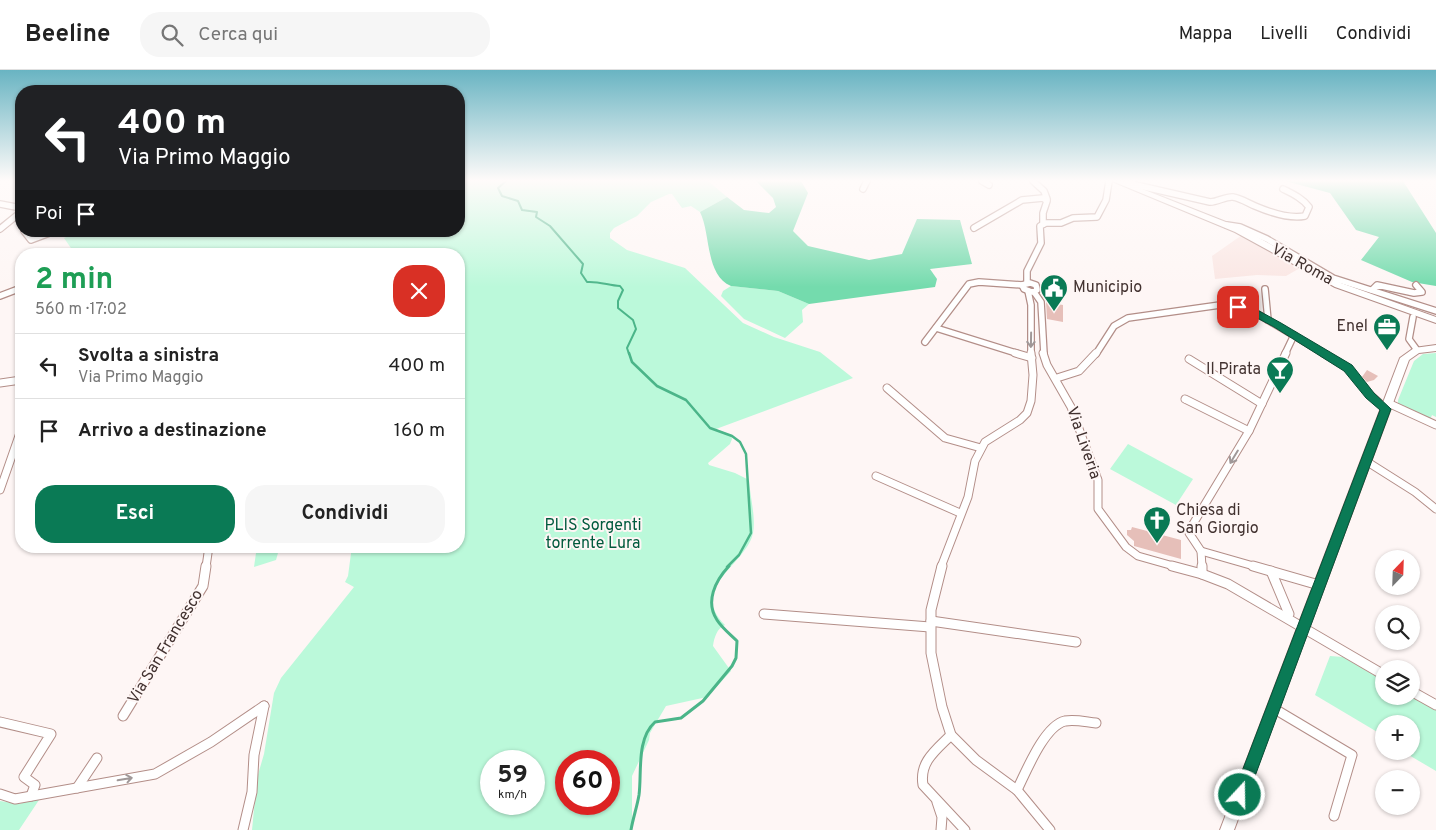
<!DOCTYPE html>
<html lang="it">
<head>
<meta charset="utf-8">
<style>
	body { margin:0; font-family:Overpass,sans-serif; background:#f6f6f6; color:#222; height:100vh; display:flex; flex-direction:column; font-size:19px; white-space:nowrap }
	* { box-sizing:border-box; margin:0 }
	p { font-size:16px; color:#767676 }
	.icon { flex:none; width:28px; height:28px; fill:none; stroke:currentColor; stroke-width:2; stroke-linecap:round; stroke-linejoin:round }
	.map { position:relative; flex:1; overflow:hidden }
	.sheet { position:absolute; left:15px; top:178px; width:450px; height:305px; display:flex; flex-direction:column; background:#fff; border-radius:20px; box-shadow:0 1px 4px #0004 }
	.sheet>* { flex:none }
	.top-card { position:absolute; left:15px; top:15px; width:450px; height:152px; border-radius:20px; box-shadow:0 1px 4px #0004; background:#202124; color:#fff; overflow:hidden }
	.needle { width:32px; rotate:23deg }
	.controls { position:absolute; left:1375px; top:480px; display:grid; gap:10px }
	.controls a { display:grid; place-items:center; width:45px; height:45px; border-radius:50%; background:#fff; box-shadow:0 1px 4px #0004; font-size:25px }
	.speed { position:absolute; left:480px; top:680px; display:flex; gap:10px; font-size:25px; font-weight:700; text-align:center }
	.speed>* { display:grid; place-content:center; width:65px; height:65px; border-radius:50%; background:#fff; box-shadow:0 1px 4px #0004; line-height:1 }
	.speed small { font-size:12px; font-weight:400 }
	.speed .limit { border:8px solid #d22; background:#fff; color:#111 }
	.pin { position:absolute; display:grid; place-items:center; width:42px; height:42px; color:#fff; margin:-21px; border-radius:10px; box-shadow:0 2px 8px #0006 }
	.me { position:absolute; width:55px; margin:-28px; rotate:21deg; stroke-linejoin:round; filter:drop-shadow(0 0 4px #0008) }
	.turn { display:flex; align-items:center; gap:18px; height:105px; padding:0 20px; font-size:22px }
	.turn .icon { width:65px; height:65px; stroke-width:2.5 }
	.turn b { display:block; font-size:35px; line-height:42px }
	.then { display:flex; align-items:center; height:48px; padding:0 20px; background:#0003; gap:10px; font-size:19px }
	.round { display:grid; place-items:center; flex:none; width:52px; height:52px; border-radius:20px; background:#f6f6f6 }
	.head { display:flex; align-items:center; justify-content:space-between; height:85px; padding:0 20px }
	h1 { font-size:30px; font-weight:700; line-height:38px; color:#1e9e55 }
	.button { display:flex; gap:10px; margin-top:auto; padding:10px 20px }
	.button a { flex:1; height:58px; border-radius:20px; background:#0a7a55; color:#fff; font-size:20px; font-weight:700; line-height:58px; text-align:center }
	.button a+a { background:#f6f6f6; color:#222 }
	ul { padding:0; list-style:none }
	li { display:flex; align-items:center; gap:15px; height:65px; padding:0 20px; border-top:1px solid #e0e0e0 }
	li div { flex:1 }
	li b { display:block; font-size:19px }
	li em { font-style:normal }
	header { display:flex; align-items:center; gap:30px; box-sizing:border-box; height:70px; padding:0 25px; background:#fff; border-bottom:1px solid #e0e0e0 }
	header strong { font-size:24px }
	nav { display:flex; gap:28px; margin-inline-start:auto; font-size:18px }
	.search { width:350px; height:45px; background:#f6f6f6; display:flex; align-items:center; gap:12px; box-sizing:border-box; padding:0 18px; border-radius:20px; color:#767676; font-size:19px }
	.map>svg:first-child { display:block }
	.built { fill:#fae6e3 }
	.green { fill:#bbf9da; fill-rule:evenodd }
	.forest { fill:#74dbad }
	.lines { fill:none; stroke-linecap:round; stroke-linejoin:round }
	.stream-far2 { stroke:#4bb589; stroke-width:2 }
	.stream-far1 { stroke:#4bb589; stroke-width:2.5 }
	.stream { stroke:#4bb589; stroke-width:3 }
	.building { fill:#e6bfb9 }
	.street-far2-casing { stroke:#b38e88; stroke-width:8 }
	.street-far1-casing { stroke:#b38e88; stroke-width:9 }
	.street-casing { stroke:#b38e88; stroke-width:11 }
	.secondary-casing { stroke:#b38e88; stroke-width:2 }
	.primary-casing { stroke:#b38e88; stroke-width:2 }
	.street-far2 { stroke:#fff; stroke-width:5.5 }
	.street-far1 { stroke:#fff; stroke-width:7 }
	.street { stroke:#fff; stroke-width:9 }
	.secondary { fill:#fff; fill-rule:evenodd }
	.primary { fill:#fff; fill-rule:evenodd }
	.oneway { stroke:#a09898 }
	.route { fill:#0a7a55; stroke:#064f37 }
	.labels { text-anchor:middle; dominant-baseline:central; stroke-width:4; stroke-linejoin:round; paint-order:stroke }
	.street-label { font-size:16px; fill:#423230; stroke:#fef6f5 }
	.poi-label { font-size:16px; fill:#423230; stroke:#fef6f5; text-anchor:start }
	.park-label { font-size:16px; fill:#015a3d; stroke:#fef6f5 }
</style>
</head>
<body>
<header>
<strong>Beeline</strong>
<div class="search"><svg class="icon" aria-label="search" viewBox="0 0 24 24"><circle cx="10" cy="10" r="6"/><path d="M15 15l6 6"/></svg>Cerca qui</div>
<nav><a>Mappa</a><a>Livelli</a><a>Condividi</a></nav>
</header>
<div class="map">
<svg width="1436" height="760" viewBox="0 0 1436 760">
	<rect width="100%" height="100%" fill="#fef6f5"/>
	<path class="built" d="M 1242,165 L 1257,172 L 1300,198 L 1286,206 L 1257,205 L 1215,209 L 1212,186 Z"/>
	<g class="green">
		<path d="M 459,111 L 708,111 L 727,127 L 700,142 L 691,136 L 682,138 L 672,124 L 669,124 L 651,132 L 637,146 L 614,158 L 610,163 L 610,168 L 627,180 L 685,198 L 743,253 L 774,267 L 820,282 L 853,308 L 716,359 L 731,365 L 732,369 L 730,374 L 708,393 L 709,395 L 735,403 L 749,410 C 750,426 756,448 753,463 C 747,494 687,518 725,555 C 717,558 714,568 713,576 L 731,601 L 707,627 L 666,636 L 650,663 L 649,670 L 632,706 L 632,760 L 252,760 L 257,708 L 264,684 L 274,623 L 281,608 L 354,517 L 345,512 L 348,506 L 352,476 L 459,476 L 459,184 L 75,184 L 64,168 L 81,161 L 459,161 ZM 491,691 L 534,691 L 534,734 L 491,734 ZM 566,691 L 609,691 L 609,734 L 566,734 Z"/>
		<path d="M 731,216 L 778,221 L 809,234 L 802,240 L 803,252 L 785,268 L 744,249 L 721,226 L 723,221 Z"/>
		<path d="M 1436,283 L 1436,347 L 1432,345 L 1430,350 L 1398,334 L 1398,330 L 1414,291 L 1423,284 Z"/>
		<path d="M 1128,374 L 1193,409 L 1176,435 L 1110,399 Z"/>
		<path d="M 257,476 L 280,476 L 276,490 L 254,497 Z"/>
		<path d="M 1330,586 L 1343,587 L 1384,611 L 1384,626 L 1411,626 L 1436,640 L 1436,701 L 1402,681 L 1411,681 L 1411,654 L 1384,654 L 1384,666 L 1315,625 Z"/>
		<path d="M 41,727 L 19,760 L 0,760 L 0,731 L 19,734 Z"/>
	</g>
	<g class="forest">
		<path d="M 756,111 L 801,111 L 808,123 L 793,161 L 808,176 L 869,190 L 902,184 L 917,149 L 960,150 L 972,194 L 930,199 L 937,209 L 935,217 L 809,234 L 778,221 L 731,216 C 705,205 711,164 700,142 L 727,127 L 744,140 L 769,143 L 776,137 L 773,128 Z"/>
		<path d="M 1285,111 L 1403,111 L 1436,163 L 1436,216 L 1412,212 L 1361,190 L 1379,167 L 1356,160 L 1330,123 Z"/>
	</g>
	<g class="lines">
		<path class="stream-far2" d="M 506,111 L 498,118 L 502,126 L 518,131 L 522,140 L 537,142 L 536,147 L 550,156 L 583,194 L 581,203 L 587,212 C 598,211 608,215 620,216 L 623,220 L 618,231 L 618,238 L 633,250 L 636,259 L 627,278 L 629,284"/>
		<path class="stream-far1" d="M 629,283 L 632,292 L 657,316 L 686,330 L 710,358 L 732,366 L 740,372 L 746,384 L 751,463 L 739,485 L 727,497"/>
		<path class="stream" d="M 631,760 C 633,748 637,737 639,725 C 642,703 636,669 655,652 L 681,648 L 703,631 L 732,596 L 736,588 L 737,571 C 731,565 722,558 717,550 C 705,532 715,511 729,496"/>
	</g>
	<g class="building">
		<path d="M 1046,232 L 1063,235 L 1063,252 L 1047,249 Z"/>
		<path d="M 1367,300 L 1378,306 L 1374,310 L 1367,312 L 1362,307 Z"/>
		<path d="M 1132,457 L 1181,470 L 1181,489 L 1134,476 L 1134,471 L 1127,465 L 1127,460 L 1131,460 Z"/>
	</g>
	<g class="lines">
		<g class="street-far2-casing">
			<g id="street-far2">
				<path d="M 982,111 L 989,115"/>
				<path d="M 1033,111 L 1044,121 L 1047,129"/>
				<path d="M 1127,111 L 1136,115 L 1210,132 C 1218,132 1226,126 1233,127 C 1240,128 1248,133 1255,136 C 1269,142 1290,149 1305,146 L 1309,137 C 1302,128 1293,124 1283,119"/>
				<path d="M 863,119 L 867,111"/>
				<path d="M 0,134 L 21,138"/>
				<path d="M 1227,155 L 1240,157 L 1267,169 L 1333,208 L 1436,241"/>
				<path d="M 974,158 L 1022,130 L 1043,128 L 1047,131 L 1043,143 L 1043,154"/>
				<path d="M 0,159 L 21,142"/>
				<path d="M 24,161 L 31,170 L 55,161"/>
				<path d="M 1027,212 L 1027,201 L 1041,173 L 1040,156 L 1046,153 L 1061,153 L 1073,148 L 1097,147 L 1106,130 L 1109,111"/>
				<path d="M 1030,213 L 1036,215 L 1037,220 L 1032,222 L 1024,219 L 1022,215 Z"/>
				<path d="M 1265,219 L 1268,250"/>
				<path d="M 1372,220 L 1377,215 L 1414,223 L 1422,222 L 1416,215"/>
				<path d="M 1028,221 L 1031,235 L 1031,284"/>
				<path d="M 1034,222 L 1041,232 L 1044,284"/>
				<path d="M 0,226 L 21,218"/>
				<path d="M 1413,247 L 1409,269 L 1417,280"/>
				<path d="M 936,258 L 1019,284"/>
				<path d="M 925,272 L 969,214 L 979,212 L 1022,215"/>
				<path d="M 1096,284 L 1114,256 L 1128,248 L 1227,234 L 1249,239 L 1325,284"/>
				<path d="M 1285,284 L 1294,265"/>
			</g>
		</g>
		<g class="street-far1-casing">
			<g id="street-far1">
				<path d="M 1015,283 L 1032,288"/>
				<path d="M 1043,283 L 1047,295 L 1071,337 L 1098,410 L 1098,439 L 1126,477 L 1138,486 L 1177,497"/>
				<path d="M 1323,283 L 1348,298 L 1370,325 L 1386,339"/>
				<path d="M 1189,289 L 1262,334"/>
				<path d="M 1057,308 L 1079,301 L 1096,283"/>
				<path d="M 0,313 L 21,310"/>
				<path d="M 887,318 L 945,368 L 981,378"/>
				<path d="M 1185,329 L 1249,361"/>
				<path d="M 1388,333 L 1436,355"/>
				<path d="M 1366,391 L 1415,422 L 1436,439"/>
				<path d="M 876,406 L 960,443"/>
				<path d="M 0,420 L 21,360"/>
				<path d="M 1201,481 L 1257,497"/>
				<path d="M 206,497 L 209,476"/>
				<path d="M 941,497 L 968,427 L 975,391 L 985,372 L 1020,350 L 1027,343 L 1031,331 L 1033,305 L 1031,283"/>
				<path d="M 1202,497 L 1201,481 L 1189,463 L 1190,459 L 1249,361 L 1286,283"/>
			</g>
		</g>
		<g class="street-casing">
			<g id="street">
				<path d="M 942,496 L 931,540 L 931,583 L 942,637 L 951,665 L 976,690 L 1017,720 L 1050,760"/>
				<path d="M 1172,496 L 1202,504 L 1228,514 L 1384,605"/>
				<path d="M 1202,496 L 1202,504"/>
				<path d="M 1253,496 L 1319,515"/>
				<path d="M 1271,501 L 1289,544"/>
				<path d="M 764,544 L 930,557"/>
				<path d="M 931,551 L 1076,572"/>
				<path d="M 1411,621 L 1436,635"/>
				<path d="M 1273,638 L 1352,685 L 1334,746"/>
				<path d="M 123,646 L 203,516 L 206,496"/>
				<path d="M 0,652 L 51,664 L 24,707 L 35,715 L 31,726"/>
				<path d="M 951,665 C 936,680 919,692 923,715 L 965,760"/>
				<path d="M 77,718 L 97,688"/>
				<path d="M 1017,720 C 1026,702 1044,656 1065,651 C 1075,649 1086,652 1096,653"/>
				<path d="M 0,724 L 15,729 L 155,704 L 211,672 L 264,636"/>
				<path d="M 937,732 L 942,747 L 941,760"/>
				<path d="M 243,760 L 252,722 L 254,685 L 264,636"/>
			</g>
		</g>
		<g class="secondary-casing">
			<path id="secondary" d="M 1112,111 L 1122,111 L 1241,158 L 1341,213 L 1436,247 L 1436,253 L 1335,217 L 1235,162 Z"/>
		</g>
		<g class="primary-casing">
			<path id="primary" d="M 1436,275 L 1436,281 L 1419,283 L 1409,290 L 1234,760 L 1220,760 L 1400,288 L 1414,278 Z"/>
		</g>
		<use href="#street-far2" class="street-far2"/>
		<use href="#street-far1" class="street-far1"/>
		<use href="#street" class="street"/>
		<use href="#secondary" class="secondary"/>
		<use href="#primary" class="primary"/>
	</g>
	<defs><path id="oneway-shaft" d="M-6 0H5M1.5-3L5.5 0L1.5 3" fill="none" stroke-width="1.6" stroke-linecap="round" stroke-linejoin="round" transform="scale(1.25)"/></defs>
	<g class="oneway">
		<use href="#oneway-shaft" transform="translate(1031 270) rotate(91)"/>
		<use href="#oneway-shaft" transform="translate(1234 387) rotate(121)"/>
		<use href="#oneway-shaft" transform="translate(125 709) rotate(-10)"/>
	</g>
	<linearGradient id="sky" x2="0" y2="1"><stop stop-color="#69b4c2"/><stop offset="0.51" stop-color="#fffbfa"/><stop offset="1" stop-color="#fffbfa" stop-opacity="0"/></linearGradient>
	<rect width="1436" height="217" fill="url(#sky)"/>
	<path class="route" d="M 1238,233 L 1252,237 L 1281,253 L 1352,295 L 1374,323 L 1391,339 L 1248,725 L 1246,731 L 1240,733 L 1235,731 L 1233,725 L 1380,340 L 1366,328 L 1344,301 L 1274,257 L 1246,242 L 1235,239 L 1235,234 Z"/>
	<defs>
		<g id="civic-pin" transform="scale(1.4375)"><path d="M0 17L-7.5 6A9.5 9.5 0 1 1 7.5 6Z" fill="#0a7a55" stroke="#fef6f5"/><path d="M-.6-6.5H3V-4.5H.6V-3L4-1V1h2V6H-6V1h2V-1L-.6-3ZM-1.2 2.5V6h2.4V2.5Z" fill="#fff"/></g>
		<g id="office-pin" transform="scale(1.4375)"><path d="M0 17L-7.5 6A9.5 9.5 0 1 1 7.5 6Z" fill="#0a7a55" stroke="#fef6f5"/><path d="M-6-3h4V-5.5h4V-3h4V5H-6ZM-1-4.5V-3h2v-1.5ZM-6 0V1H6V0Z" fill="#fff"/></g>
		<g id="bar-pin" transform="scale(1.4375)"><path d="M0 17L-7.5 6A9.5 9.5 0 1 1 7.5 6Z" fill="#0a7a55" stroke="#fef6f5"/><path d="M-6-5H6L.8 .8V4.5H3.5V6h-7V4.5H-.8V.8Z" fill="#fff"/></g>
		<g id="church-pin" transform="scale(1.4375)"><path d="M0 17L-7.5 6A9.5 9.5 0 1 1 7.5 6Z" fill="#0a7a55" stroke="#fef6f5"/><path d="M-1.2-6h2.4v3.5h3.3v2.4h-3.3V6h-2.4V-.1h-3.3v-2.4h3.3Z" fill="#fff"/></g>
	</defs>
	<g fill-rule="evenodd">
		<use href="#civic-pin" x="1054" y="218"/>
		<use href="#office-pin" x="1387" y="257"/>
		<use href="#bar-pin" x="1280" y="300"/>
		<use href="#church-pin" x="1157" y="450"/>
	</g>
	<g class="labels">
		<g class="street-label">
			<text transform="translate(1302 195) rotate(29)">Via Roma</text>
			<text transform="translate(1083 373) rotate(71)">Via Liveria</text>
			<text transform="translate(166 577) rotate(-59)">Via San Francesco</text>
		</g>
		<g class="poi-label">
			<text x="1073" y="218">Municipio</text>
			<text x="1368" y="257" text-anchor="end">Enel</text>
			<text x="1261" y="300" text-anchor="end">Il Pirata</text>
			<text x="1176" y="441">Chiesa di<tspan x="1176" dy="18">San Giorgio</tspan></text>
		</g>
		<g class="park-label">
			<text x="593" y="456">PLIS Sorgenti<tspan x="593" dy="18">torrente Lura</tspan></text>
		</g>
	</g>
</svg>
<div class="controls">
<a><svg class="needle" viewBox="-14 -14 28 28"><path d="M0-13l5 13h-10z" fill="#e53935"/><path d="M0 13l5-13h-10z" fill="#767676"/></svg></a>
<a><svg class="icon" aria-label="search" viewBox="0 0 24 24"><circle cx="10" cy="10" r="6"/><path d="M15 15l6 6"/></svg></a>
<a><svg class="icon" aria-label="layers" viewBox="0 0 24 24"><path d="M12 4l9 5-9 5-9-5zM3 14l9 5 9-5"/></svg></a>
<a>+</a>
<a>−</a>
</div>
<div class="speed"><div>59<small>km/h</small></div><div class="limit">60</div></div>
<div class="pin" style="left:1238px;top:237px;background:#d93025"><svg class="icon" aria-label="arrive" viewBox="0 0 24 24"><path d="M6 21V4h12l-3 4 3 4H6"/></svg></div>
<svg class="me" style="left:1240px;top:725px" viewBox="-20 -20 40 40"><circle r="17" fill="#0a7a55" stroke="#fff" stroke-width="3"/><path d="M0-11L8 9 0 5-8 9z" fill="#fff"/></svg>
<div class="top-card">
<div class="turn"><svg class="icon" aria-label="left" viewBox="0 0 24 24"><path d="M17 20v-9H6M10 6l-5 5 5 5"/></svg><div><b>400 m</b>Via Primo Maggio</div></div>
<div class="then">Poi<svg class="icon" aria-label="arrive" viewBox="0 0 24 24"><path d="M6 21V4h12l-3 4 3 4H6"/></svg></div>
</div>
<section class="sheet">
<div class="head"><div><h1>2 min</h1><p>560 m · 17:02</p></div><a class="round" style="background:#d93025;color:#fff"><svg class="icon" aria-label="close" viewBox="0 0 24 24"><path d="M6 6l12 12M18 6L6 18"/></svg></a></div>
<ul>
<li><svg class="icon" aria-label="left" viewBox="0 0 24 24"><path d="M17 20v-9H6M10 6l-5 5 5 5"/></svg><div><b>Svolta a sinistra</b><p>Via Primo Maggio</p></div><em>400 m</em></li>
<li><svg class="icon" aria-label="arrive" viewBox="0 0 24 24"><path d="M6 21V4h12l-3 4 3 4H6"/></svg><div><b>Arrivo a destinazione</b></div><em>160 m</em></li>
</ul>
<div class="button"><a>Esci</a><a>Condividi</a></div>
</section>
</div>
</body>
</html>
